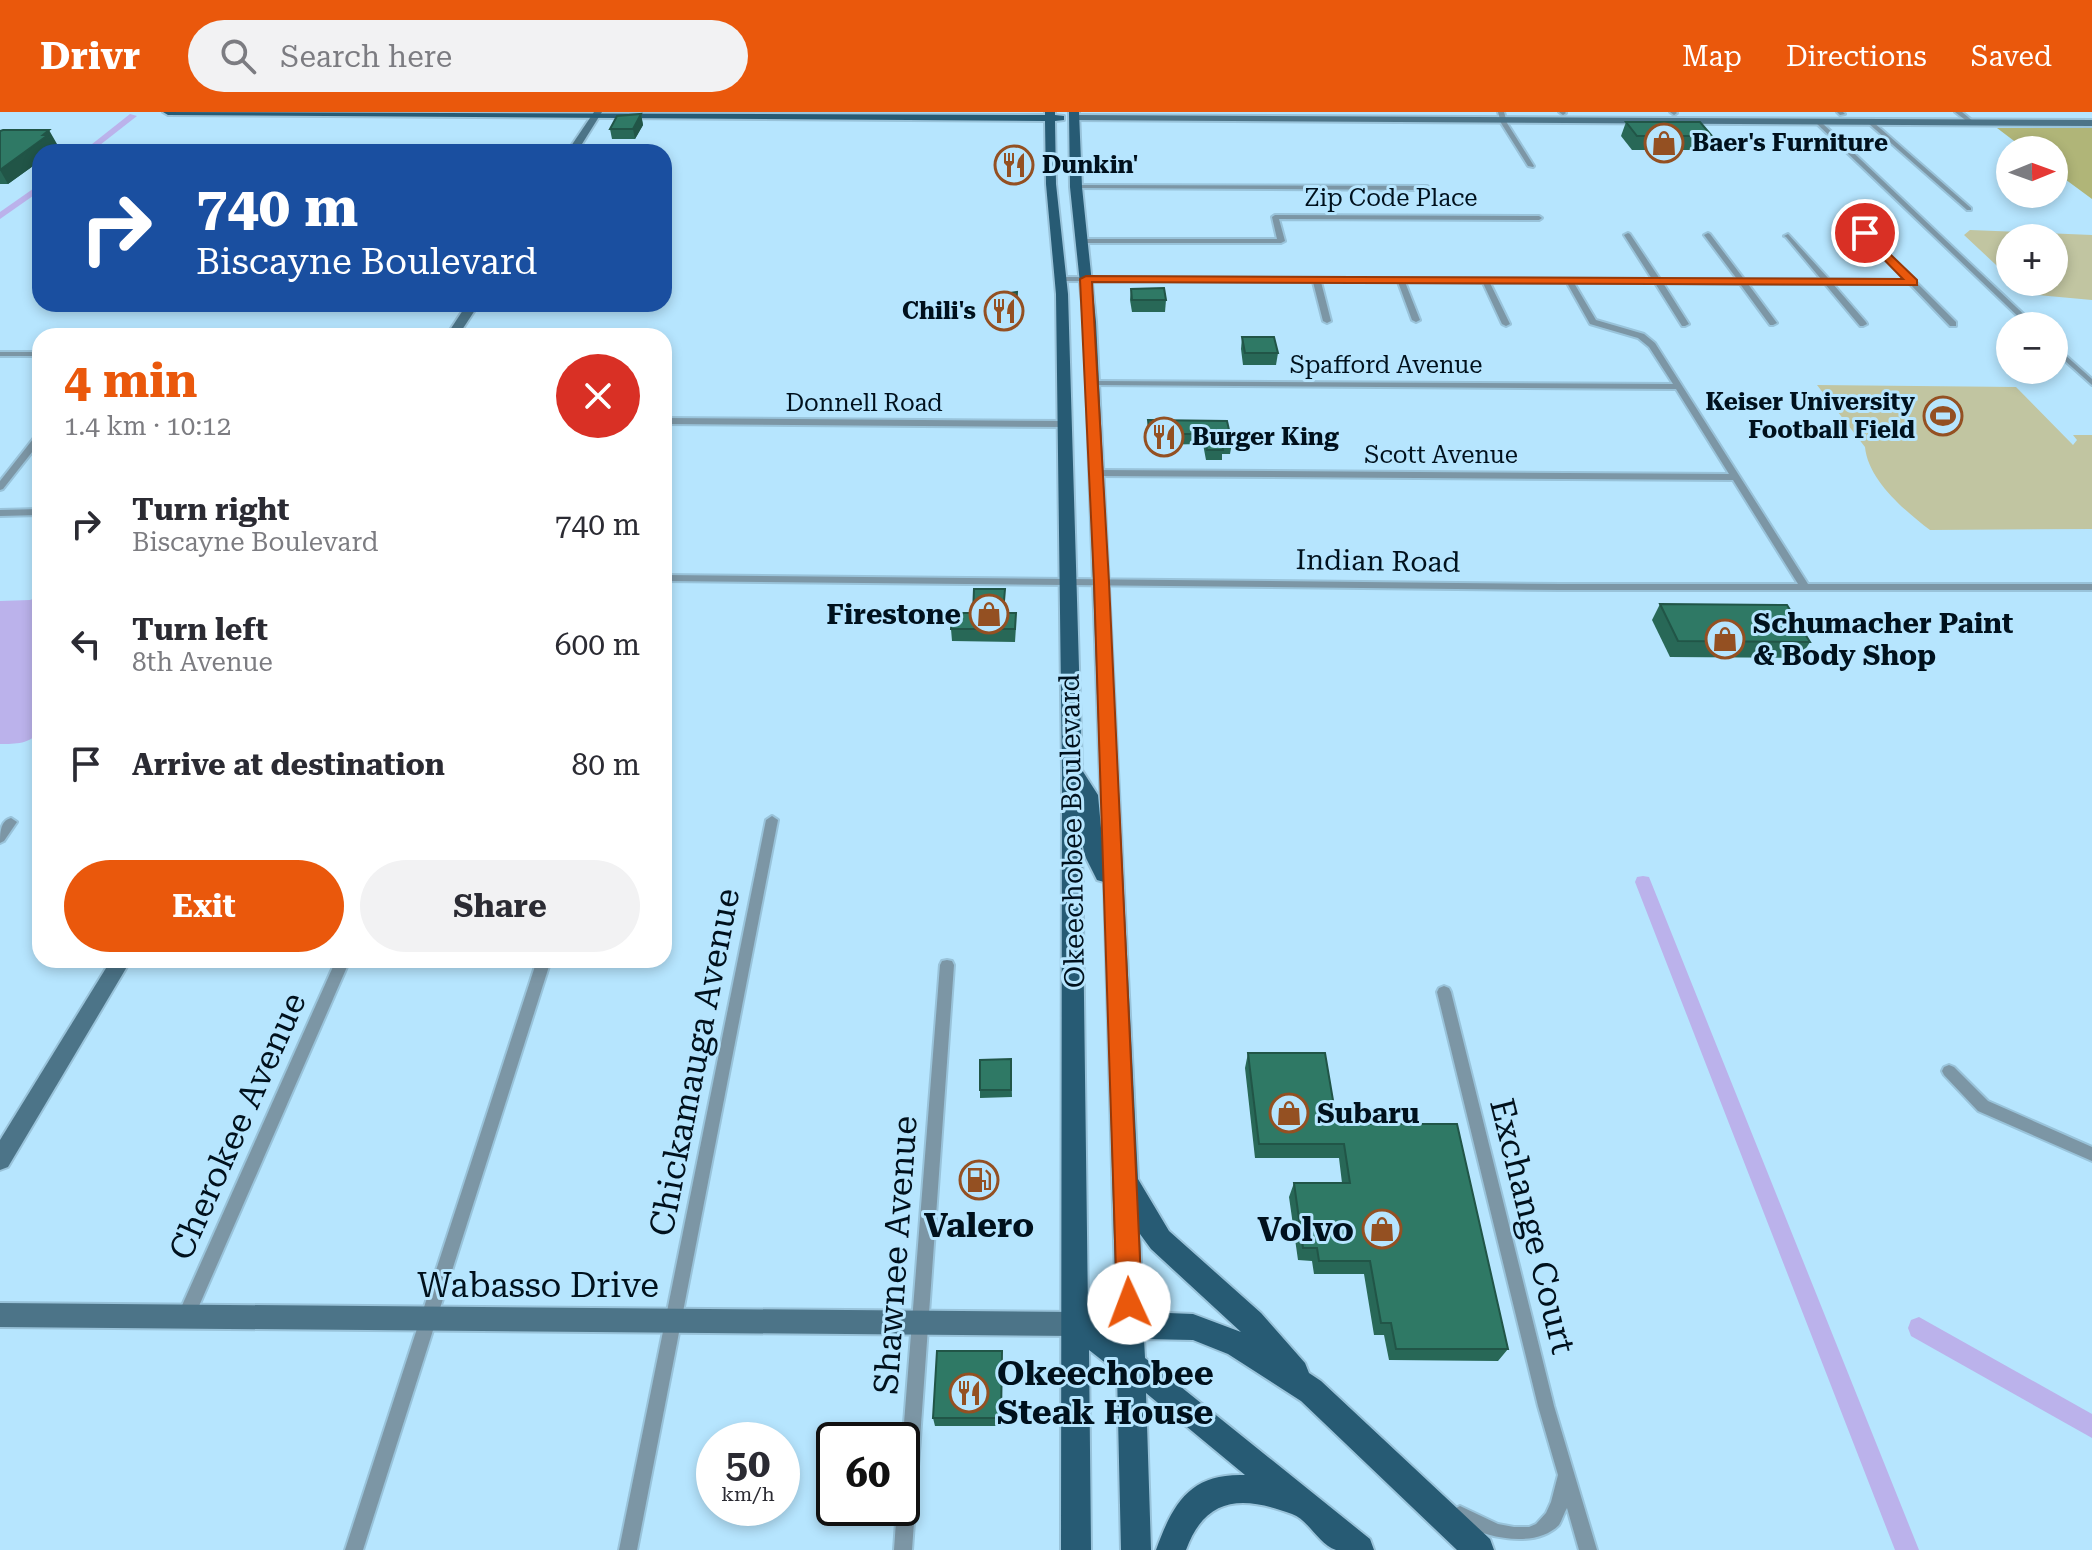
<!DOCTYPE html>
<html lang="en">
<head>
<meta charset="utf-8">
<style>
	body { margin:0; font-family:"Roboto Serif",serif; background:#f2f2f3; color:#2b2b33; height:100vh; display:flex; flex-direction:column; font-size:30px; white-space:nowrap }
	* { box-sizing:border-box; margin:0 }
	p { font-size:26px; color:#7c7c81 }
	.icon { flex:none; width:44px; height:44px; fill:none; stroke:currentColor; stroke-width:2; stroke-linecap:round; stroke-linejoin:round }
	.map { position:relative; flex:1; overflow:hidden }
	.panel { position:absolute; left:32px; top:216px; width:640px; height:640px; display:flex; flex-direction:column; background:#fff; border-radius:24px; box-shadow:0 4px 12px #0003 }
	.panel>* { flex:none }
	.guide { position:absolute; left:32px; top:32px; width:640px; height:168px; border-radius:24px; box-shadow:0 4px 12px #0003; background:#1a4fa0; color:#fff; overflow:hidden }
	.needle { width:52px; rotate:89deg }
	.controls { position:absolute; left:1996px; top:24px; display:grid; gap:16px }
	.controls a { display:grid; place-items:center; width:72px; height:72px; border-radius:50%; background:#fff; box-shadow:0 4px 12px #0003; font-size:40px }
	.speed { position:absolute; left:696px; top:1310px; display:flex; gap:16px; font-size:40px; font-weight:700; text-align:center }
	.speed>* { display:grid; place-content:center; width:104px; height:104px; border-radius:50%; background:#fff; box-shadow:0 4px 12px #0003; line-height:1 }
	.speed small { font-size:20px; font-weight:400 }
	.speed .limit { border:4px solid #111; border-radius:12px; background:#fff; color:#111 }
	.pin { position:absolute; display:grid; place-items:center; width:68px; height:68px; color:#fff; margin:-34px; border:4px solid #fff; border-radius:50%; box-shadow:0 2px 8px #0007 }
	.me { position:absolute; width:88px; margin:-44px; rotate:358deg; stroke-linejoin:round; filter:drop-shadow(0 0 6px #0008) }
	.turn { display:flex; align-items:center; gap:28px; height:168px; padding:0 32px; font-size:36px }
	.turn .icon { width:104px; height:104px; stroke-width:2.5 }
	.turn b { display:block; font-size:56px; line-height:68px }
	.round { display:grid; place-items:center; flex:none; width:84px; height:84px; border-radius:42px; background:#f2f2f3 }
	.summary { display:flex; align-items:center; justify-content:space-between; height:136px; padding:0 32px }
	h1 { font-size:48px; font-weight:700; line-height:60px; color:#ea580c }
	.primary-button { display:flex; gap:16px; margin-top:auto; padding:16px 32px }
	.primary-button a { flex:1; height:92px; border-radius:48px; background:#ea580c; color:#fff; font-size:32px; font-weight:700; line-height:92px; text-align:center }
	.primary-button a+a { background:#f2f2f3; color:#2b2b33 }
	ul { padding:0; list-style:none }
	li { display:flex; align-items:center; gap:24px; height:120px; padding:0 32px }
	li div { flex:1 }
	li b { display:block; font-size:30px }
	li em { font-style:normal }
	header { display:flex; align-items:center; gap:48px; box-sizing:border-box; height:112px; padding:0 40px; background:#ea580c; color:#fff }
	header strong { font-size:38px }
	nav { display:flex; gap:44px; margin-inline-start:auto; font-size:28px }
	.search { width:560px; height:72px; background:#f2f2f3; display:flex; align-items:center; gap:20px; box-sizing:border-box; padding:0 28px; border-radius:44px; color:#7c7c81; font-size:30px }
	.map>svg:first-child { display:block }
	.green { fill:#c1c5a1 }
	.forest { fill:#b0b578 }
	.water { fill:#bbb2eb }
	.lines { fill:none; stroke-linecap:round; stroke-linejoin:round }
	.canal { fill:#bbb2eb; fill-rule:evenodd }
	.street-casing { stroke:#99c3da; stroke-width:4 }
	.secondary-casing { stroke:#99c3da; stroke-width:4 }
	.primary-casing { stroke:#99c3da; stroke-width:4 }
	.street { fill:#7c96a5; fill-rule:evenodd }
	.secondary { fill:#4c7488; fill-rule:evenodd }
	.primary { fill:#275b74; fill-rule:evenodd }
	.wall { fill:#286857 }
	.shaded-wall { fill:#215547 }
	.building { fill:#2f7965; stroke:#215547; stroke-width:2 }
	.route { fill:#ea580c; stroke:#983908; stroke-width:2 }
	.labels { text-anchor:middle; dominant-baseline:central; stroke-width:6; stroke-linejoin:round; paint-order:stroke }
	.far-poi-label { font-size:24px; font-weight:bold; fill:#00111d; stroke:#b6e5fe; text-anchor:start }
	.far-street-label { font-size:24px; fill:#00111d; stroke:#b6e5fe }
	.street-label { font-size:28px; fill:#00111d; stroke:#b6e5fe }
	.poi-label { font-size:28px; font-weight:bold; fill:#00111d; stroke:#b6e5fe; text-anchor:start }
	.near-street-label { font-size:34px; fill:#00111d; stroke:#b6e5fe }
	.near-poi-label { font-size:34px; font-weight:bold; fill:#00111d; stroke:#b6e5fe }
</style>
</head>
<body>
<header>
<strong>Drivr</strong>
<div class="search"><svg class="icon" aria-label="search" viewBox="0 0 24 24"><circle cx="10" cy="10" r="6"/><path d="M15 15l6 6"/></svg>Search here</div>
<nav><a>Map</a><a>Directions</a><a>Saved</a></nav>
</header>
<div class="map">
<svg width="2092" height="1438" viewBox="0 0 2092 1438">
	<rect width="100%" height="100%" fill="#b6e5fe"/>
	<g class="green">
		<path d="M 1970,118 L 2092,123 L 2092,188 L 2027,182 L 2014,170 L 2054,170 L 2054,126 L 2010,126 L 2010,166 L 1964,123 Z"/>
		<path d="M 1817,273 L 2016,275 L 2073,333 L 2077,328 L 2073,323 L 2092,323 L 2092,417 L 1930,418 C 1905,399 1868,368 1865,335 Z"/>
	</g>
	<path class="forest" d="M 1997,16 L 2092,16 L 2092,87 L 2054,59 L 2054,38 L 2026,38 Z"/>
	<path class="water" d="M 40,484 L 40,619 C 30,632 16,632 0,632 L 0,489 L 30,488 Z"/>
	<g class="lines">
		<g class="canal">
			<path d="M 130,2 L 137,4 L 91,40 L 82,40 Z"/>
			<path d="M 40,72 L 40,79 L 0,107 L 0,100 Z"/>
			<path d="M 1643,764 L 1649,765 L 1651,770 L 1919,1438 L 1895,1438 L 1635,770 L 1637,765 Z"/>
			<path d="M 1919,1205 L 2092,1302 L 2092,1326 L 1911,1224 L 1908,1216 L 1911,1208 Z"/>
		</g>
		<g class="street-casing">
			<g id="street">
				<path d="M 1498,0 L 1504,0 L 1507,11 L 1534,54 L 1533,55 L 1528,54 L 1501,11 Z"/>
				<path d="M 1559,0 L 1565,0 L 1566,1 L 1563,3 Z"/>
				<path d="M 1670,0 L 1676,0 L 1677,1 L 1674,3 Z"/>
				<path d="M 1837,0 L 1843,0 L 1845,2 L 1840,3 Z"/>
				<path d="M 1955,0 L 1962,0 L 1974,10 L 1969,11 Z"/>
				<path d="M 1815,8 L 1819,8 L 2036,214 L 2028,214 L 1815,10 Z"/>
				<path d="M 1868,9 L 1872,9 L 1971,96 L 1971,98 L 1967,98 L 1868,11 Z"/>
				<path d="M 1076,73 L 1427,74 L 1430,76 L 1427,78 L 1074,76 L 1074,74 Z"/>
				<path d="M 1275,103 L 1539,104 L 1542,106 L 1539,108 L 1279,107 L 1285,129 L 1281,131 L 1081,131 L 1077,129 L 1081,127 L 1277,127 L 1272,105 Z"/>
				<path d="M 1865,119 L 1956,210 L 1956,214 L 1950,214 L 1910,172 L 1833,172 L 1866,210 L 1867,212 L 1863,214 L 1860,214 L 1825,172 L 1748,172 L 1777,211 L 1773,213 L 1770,213 L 1740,172 L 1663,171 L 1689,212 L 1685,214 L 1682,214 L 1655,171 L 1574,171 L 1596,208 L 1644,222 L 1655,231 L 1808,472 L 2092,472 L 2092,478 L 1561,478 L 664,469 L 664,463 L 1561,472 L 1798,472 L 1733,368 L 1097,364 L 1092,361 L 1097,358 L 1729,362 L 1676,277 L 1093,273 L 1089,271 L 1093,269 L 1673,272 L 1649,235 L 1638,226 L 1590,212 L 1567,171 L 1490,171 L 1510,212 L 1506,214 L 1502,212 L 1483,171 L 1405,170 L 1420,208 L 1416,210 L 1412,208 L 1398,170 L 1321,170 L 1331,209 L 1327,211 L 1323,209 L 1313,170 L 1060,169 L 1056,167 L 1060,165 L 1652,167 L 1624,123 L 1628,121 L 1630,122 L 1660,167 L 1737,167 L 1704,123 L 1708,121 L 1710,122 L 1744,167 L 1821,167 L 1786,125 L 1784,124 L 1788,122 L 1829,167 L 1906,168 L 1863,122 L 1862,121 Z"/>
				<path d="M 2054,233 L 2092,267 L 2092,273 L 2054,239 Z"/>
				<rect x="0" y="240" width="40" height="4"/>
				<path d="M 664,306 L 1064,309 L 1068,312 L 1064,315 L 664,312 Z"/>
				<path d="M 40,321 L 40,330 L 3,377 L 0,378 L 0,369 L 37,322 Z"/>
				<path d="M 40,397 L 40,403 L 0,404 L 0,398 Z"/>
				<path d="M 772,704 L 778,708 L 637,1438 L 619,1438 L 766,708 Z"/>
				<path d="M 11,706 L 17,710 L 4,729 L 0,731 C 0,721 0,709 11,706 Z"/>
				<path d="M 336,848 L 350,848 L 192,1210 L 186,1212 L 180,1210 L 178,1204 L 180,1198 Z"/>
				<path d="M 537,848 L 551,848 L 363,1438 L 345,1438 Z"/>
				<path d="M 947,848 L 952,849 L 954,853 L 912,1438 L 894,1438 L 897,1396 L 902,1396 L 902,1337 L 940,853 L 942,849 Z"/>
				<path d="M 1444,874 L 1449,876 L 1451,880 L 1554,1294 L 1597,1438 L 1579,1438 L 1567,1396 C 1564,1401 1562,1408 1559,1413 C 1534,1438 1483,1425 1454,1409 L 1451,1403 L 1454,1397 L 1460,1394 L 1498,1412 L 1514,1415 L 1529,1415 L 1536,1412 L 1546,1401 L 1551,1390 L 1558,1363 L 1538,1294 L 1437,880 L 1439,876 Z"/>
				<path d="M 1949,953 L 1954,955 L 1988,989 L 2092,1035 L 2092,1049 L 1978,999 L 1944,963 L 1942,959 L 1944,955 Z"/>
			</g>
		</g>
		<g class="secondary-casing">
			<g id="secondary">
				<path d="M 594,0 L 602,0 L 577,40 L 567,40 Z"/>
				<path d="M 1074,3 L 2092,8 L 2092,14 L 1071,8 Z"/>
				<path d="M 467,192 L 479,192 L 458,224 L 446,224 Z"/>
				<path d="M 111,848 L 131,848 L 8,1055 L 0,1058 L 0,1028 Z"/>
				<path d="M 0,1191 L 1076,1200 L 1085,1203 L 1088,1212 L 1085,1221 L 1076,1224 L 0,1215 Z"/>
			</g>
		</g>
		<g class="primary-casing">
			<path id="primary" d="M 163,0 L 1045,3 L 1045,0 L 1055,0 L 1055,3 L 1064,4 L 1064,8 L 1055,9 L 1056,72 L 1068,182 L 1082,658 L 1098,683 L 1102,727 L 1084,210 L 1070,75 L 1069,0 L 1079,0 L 1082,75 L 1096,210 L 1138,1067 L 1169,1119 L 1261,1201 L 1305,1251 L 1309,1261 L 1321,1269 L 1490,1427 L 1494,1438 L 1457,1438 L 1301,1289 L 1228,1242 L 1193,1228 L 1144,1227 L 1145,1246 L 1370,1427 L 1374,1438 C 1363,1438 1346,1438 1336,1438 C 1319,1433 1309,1408 1292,1402 C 1244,1384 1206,1383 1186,1438 L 1156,1438 C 1173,1391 1190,1361 1245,1363 L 1146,1281 L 1151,1438 L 1121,1438 L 1117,1260 L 1089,1238 L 1091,1438 L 1061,1438 L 1062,659 L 1056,182 L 1046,72 L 1045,9 L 168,3 ZM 1082,730 L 1085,744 L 1097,768 L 1104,770 L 1116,1200 L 1088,1199 ZM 1140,1122 L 1151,1137 L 1241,1220 L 1193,1202 L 1143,1200 Z"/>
		</g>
		<use href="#street" class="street"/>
		<use href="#secondary" class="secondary"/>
		<use href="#primary" class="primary"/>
	</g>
	<g class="wall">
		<path d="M 641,2 L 643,13 L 635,27 L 612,27 L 610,17 Z"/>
		<path d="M 1626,10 L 1712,24 L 1707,38 L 1632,38 L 1621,24 Z"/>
		<path d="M 0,19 L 57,32 L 54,34 L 56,37 L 40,40 L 40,49 L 8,72 L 0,72 Z"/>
		<path d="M 1131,177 L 1166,188 L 1165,200 L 1132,200 L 1130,188 Z"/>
		<path d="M 1017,180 L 1016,210 L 995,210 L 995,199 Z"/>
		<path d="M 1242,225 L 1278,241 L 1276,253 L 1243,253 L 1241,237 Z"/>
		<path d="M 1148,308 L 1227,309 L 1232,331 L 1230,342 L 1222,342 L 1222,348 L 1206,348 L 1203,332 L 1149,333 L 1147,318 Z"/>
		<path d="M 1005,477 L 1004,501 L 1016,514 L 1015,530 L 952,529 L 951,517 Z"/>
		<path d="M 1660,492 L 1810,530 L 1800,546 L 1670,545 L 1652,508 Z"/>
		<path d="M 1248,941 L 1337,1012 L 1508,1237 L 1498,1249 L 1389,1248 L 1384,1223 L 1374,1223 L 1364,1162 L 1314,1162 L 1312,1149 L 1298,1148 L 1289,1085 L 1294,1071 L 1342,1071 L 1339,1046 L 1255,1046 L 1245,956 Z"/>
		<path d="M 1011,947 L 1012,985 L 980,986 L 980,978 Z"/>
		<path d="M 1002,1239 L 1002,1314 L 935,1314 L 933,1306 Z"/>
	</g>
	<g class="shaded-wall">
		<path d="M 641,2 L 643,13 L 635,27 L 633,17 Z"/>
		<path d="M 49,18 L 57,32 L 54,34 L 56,37 L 52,40 L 40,40 L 40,49 L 8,72 L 0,58 Z"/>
	</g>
	<g class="building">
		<path d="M 641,2 L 633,17 L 610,17 L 617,4 Z"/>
		<path d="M 1626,10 L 1700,10 L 1712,24 L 1637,24 Z"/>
		<path d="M 3,18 L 49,18 L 43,23 L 48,23 L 0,58 L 0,19 Z"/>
		<path d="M 1164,176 L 1166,188 L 1132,188 L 1131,177 Z"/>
		<path d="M 1017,180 L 1016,199 L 995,199 L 996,183 Z"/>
		<path d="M 1242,225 L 1274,225 L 1278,241 L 1245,241 Z"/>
		<path d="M 1148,308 L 1227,309 L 1232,331 L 1222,331 L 1223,338 L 1207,338 L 1204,322 L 1150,322 Z"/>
		<path d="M 974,477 L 1005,477 L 1003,501 L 1016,501 L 1015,517 L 951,517 L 952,501 L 973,501 Z"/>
		<path d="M 1660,492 L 1787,493 L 1810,530 L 1678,529 Z"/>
		<path d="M 1248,941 L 1325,941 L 1337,1012 L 1457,1012 L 1508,1237 L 1396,1237 L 1391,1211 L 1381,1211 L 1370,1149 L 1319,1149 L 1317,1136 L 1303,1136 L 1294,1071 L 1350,1071 L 1344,1032 L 1259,1032 Z"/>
		<path d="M 1011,947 L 1011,978 L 980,978 L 980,948 Z"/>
		<path d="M 937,1239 L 1002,1239 L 1001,1306 L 933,1306 Z"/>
	</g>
	<path class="route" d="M 1865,118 L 1917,168 L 1917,173 L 1092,170 L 1109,470 L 1142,1191 L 1138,1200 L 1129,1204 L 1121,1200 L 1117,1191 L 1094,470 L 1080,167 L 1086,164 L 1903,167 L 1861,124 L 1860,121 Z"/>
	<defs>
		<g id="shop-ring" transform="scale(2)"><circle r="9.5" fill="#b6e5fe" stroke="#945022" stroke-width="1.5"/><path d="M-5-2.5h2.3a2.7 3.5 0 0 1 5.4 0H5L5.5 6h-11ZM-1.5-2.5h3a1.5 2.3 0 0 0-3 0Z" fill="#945022"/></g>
		<g id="restaurant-ring" transform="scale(2)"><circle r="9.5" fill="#b6e5fe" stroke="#945022" stroke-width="1.5"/><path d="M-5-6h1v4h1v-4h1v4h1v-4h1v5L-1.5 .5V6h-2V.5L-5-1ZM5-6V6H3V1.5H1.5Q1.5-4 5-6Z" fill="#945022"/></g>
		<g id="stadium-ring" transform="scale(2)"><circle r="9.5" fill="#b6e5fe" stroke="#945022" stroke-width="1.5"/><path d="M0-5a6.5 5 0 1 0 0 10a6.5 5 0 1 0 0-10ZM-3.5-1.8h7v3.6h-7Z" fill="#945022"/></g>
		<g id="fuel-ring" transform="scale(2)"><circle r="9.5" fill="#b6e5fe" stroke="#945022" stroke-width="1.5"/><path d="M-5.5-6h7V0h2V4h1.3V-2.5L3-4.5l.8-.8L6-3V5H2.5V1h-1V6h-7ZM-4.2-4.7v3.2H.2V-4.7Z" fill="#945022"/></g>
	</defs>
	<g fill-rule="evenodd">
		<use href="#shop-ring" x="1664" y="31"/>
		<use href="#restaurant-ring" x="1014" y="53"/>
		<use href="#restaurant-ring" x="1004" y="199"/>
		<use href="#stadium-ring" x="1943" y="304"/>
		<use href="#restaurant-ring" x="1164" y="325"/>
		<use href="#shop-ring" x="989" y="502"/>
		<use href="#shop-ring" x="1725" y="527"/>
		<use href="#shop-ring" x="1289" y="1001"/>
		<use href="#fuel-ring" x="979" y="1068"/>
		<use href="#shop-ring" x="1382" y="1117"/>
		<use href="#restaurant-ring" x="969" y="1281"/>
	</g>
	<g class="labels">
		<g class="far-poi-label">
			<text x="1692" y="31">Baer's Furniture</text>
			<text x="1042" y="53">Dunkin'</text>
			<text x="976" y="199" text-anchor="end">Chili's</text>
			<text x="1915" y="290" text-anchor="end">Keiser University<tspan x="1915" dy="28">Football Field</tspan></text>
			<text x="1192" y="325">Burger King</text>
		</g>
		<g class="far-street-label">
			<text x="1391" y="86">Zip Code Place</text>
			<text x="1386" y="253">Spafford Avenue</text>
			<text x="864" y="291">Donnell Road</text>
			<text x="1441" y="343">Scott Avenue</text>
		</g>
		<g class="street-label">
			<text transform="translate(1378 449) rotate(1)">Indian Road</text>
			<text transform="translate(1072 719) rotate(-91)">Okeechobee Boulevard</text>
		</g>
		<g class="poi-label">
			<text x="961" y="502" text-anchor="end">Firestone</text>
			<text x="1753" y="511">Schumacher Paint<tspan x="1753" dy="32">&amp; Body Shop</tspan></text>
			<text x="1317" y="1001">Subaru</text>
		</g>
		<g class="near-street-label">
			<text transform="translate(694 950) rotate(-79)">Chickamauga Avenue</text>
			<text transform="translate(237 1014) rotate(-66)">Cherokee Avenue</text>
			<text transform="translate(1533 1114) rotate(76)">Exchange Court</text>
			<text transform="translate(895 1143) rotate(-86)">Shawnee Avenue</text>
			<text x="538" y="1173">Wabasso Drive</text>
		</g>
		<g class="near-poi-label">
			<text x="979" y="1113">Valero</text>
			<text x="1354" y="1117" text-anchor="end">Volvo</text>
			<text x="997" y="1261" text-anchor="start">Okeechobee<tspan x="997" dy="39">Steak House</tspan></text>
		</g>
	</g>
</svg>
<div class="controls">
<a><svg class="needle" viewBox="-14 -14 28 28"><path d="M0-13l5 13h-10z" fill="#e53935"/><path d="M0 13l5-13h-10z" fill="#7c7c81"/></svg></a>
<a>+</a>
<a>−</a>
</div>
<div class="speed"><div>50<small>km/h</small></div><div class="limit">60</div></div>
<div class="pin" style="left:1865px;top:121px;background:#d93025"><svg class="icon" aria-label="arrive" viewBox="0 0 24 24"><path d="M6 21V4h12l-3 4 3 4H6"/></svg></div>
<svg class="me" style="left:1129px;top:1191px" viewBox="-20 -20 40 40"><circle r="19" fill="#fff"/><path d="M0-13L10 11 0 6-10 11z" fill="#ea580c"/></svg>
<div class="guide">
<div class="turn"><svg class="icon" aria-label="right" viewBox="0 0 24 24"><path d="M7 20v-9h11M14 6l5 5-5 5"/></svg><div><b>740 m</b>Biscayne Boulevard</div></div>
</div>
<section class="panel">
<div class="summary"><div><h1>4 min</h1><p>1.4 km · 10:12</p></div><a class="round" style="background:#d93025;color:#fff"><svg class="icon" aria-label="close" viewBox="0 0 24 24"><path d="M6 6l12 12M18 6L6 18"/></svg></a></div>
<ul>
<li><svg class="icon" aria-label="right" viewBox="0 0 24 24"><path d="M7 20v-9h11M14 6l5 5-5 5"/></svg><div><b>Turn right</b><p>Biscayne Boulevard</p></div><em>740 m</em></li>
<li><svg class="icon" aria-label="left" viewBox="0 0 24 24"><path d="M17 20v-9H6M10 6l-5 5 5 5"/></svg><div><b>Turn left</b><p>8th Avenue</p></div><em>600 m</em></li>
<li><svg class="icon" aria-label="arrive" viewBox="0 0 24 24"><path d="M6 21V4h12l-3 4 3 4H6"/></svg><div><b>Arrive at destination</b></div><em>80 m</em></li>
</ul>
<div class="primary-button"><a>Exit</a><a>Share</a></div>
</section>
</div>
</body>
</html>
